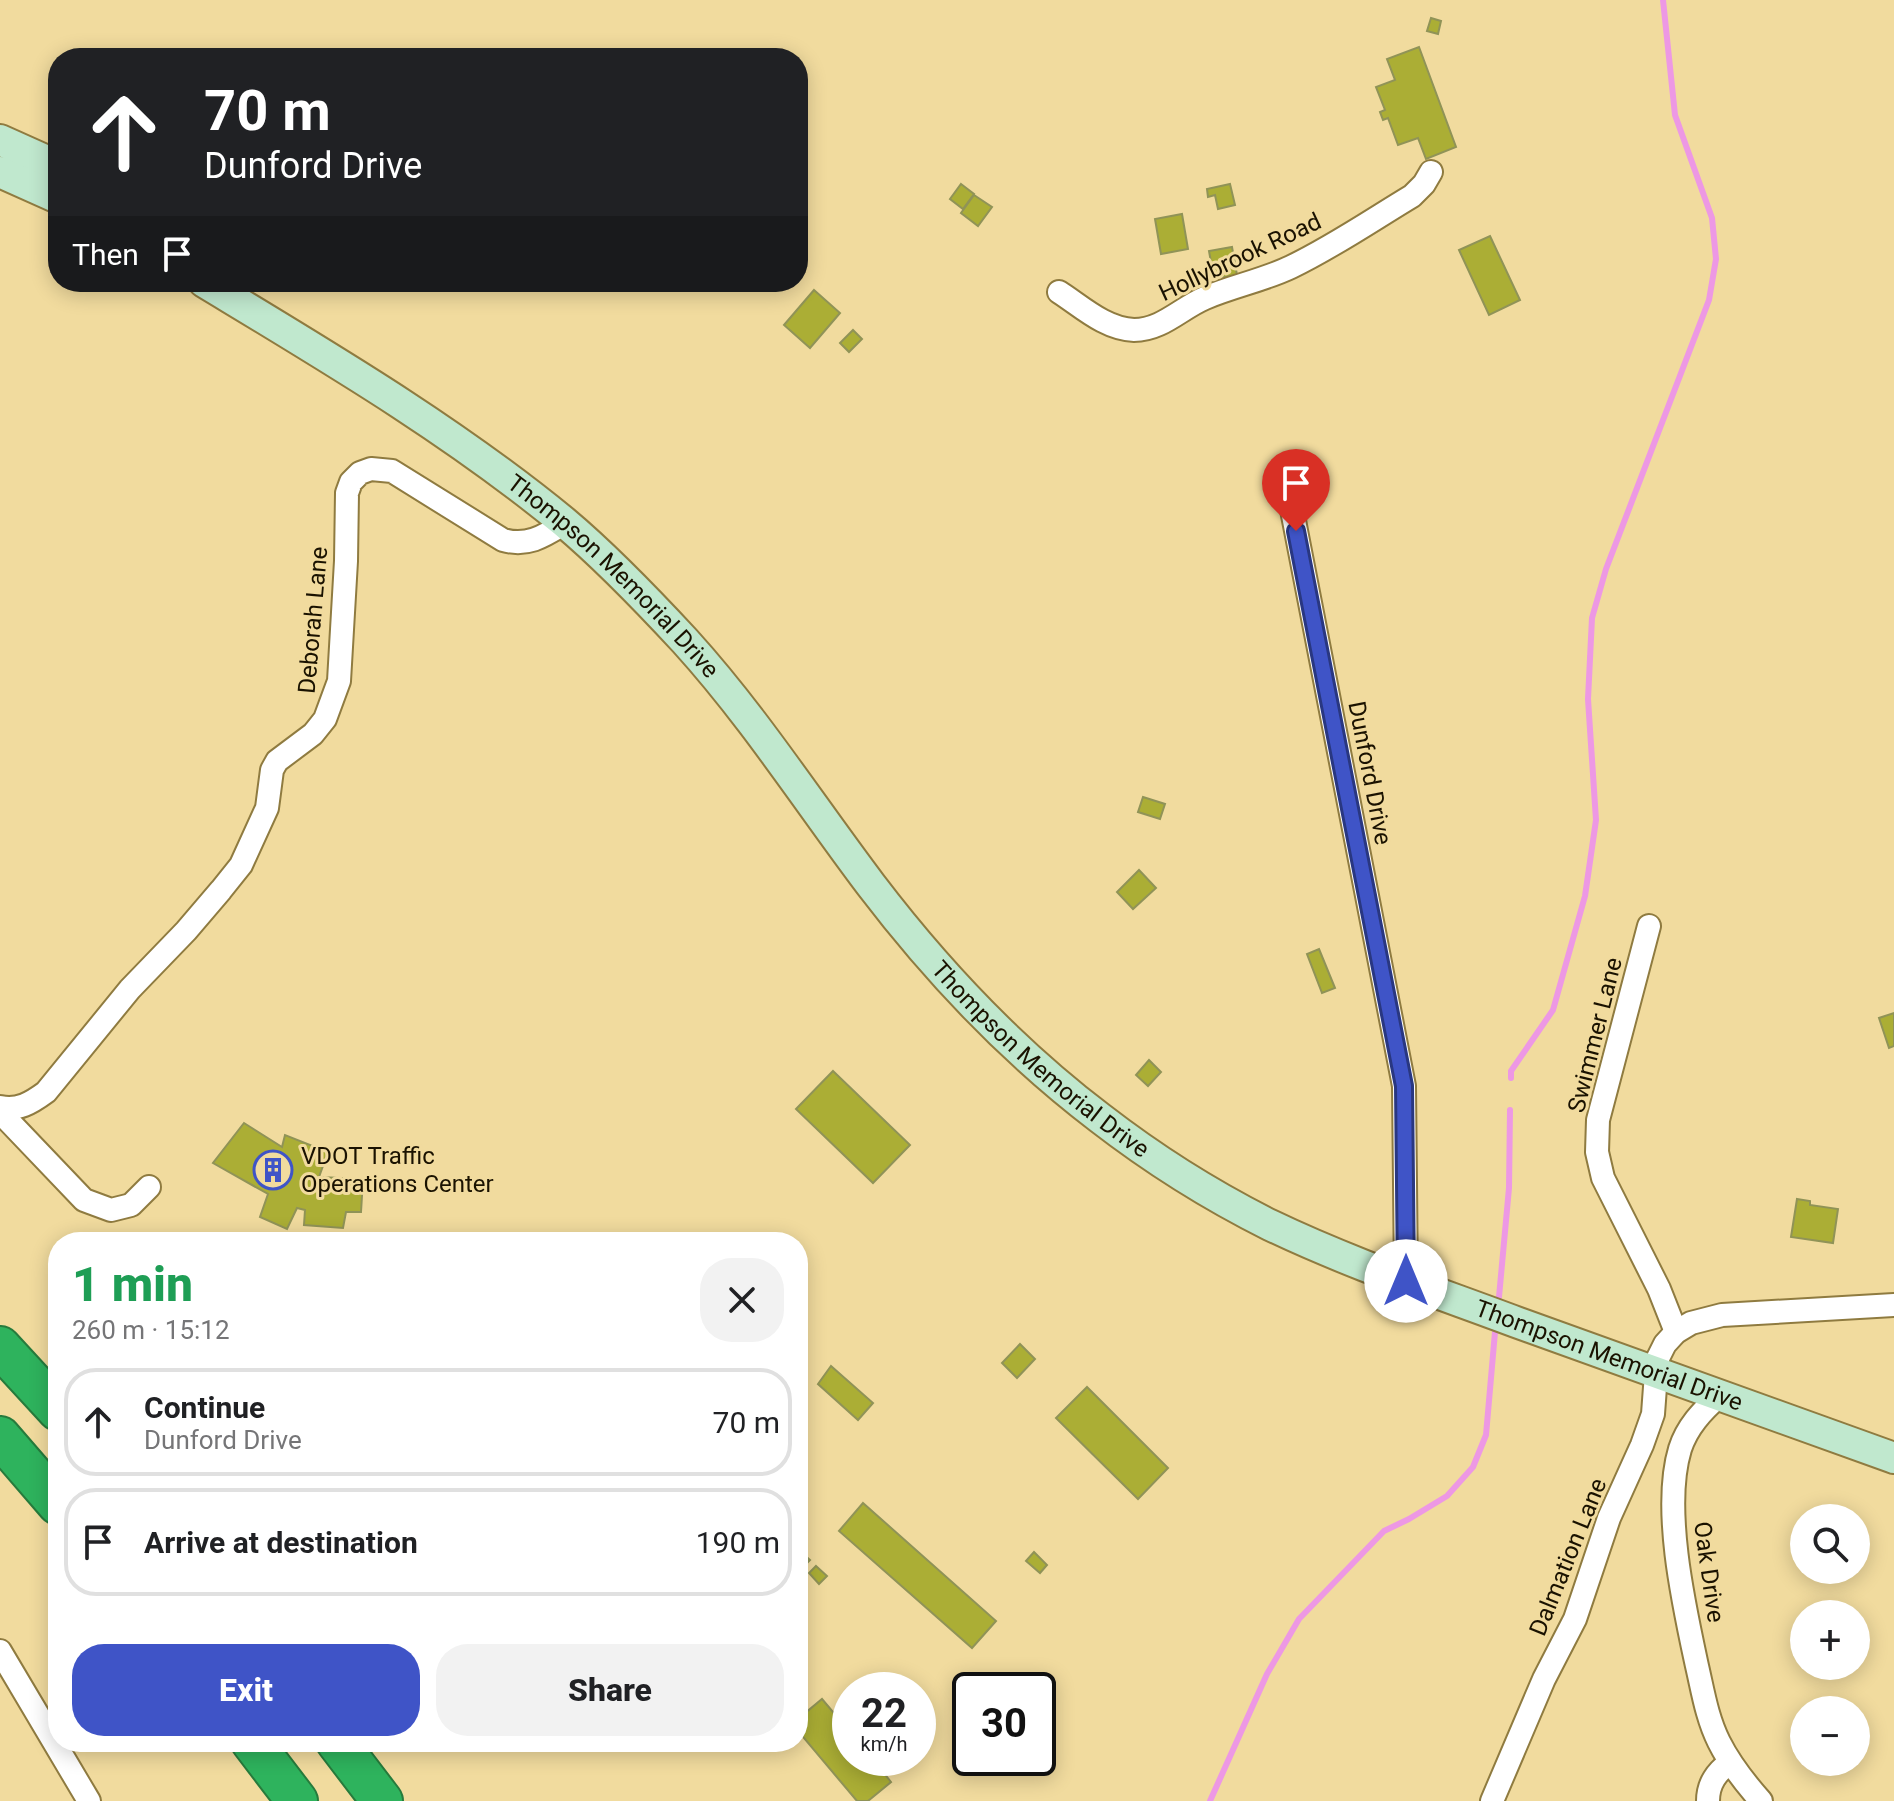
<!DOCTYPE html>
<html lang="en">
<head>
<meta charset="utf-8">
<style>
	body { margin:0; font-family:Roboto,sans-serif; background:#f2f2f2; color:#202124; height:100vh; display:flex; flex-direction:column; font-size:30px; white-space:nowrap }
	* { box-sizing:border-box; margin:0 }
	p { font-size:26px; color:#757577 }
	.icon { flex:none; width:44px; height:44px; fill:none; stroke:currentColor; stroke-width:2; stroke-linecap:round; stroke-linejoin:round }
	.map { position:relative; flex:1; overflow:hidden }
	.details { position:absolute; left:48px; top:1232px; width:760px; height:520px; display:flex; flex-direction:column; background:#fff; border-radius:32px; box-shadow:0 4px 20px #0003 }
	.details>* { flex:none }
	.guide { position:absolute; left:48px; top:48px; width:760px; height:244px; border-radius:32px; box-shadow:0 4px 20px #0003; background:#202124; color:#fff; overflow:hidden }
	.tools { position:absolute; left:1790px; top:1504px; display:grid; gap:16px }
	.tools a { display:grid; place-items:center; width:80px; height:80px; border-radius:50%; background:#fff; box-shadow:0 4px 20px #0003; font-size:40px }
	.speed { position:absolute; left:832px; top:1672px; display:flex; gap:16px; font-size:40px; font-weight:700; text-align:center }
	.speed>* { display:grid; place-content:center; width:104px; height:104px; border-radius:50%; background:#fff; box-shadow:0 4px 20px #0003; line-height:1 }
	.speed small { font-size:20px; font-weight:400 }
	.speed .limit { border:4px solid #111; border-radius:12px; background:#fff; color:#111 }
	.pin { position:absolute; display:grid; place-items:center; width:68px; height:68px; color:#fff; margin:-82px -34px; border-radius:50% 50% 50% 0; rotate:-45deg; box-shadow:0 0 8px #0007 }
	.pin .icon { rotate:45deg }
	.me { position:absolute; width:88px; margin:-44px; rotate:0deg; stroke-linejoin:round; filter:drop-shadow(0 0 6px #0008) }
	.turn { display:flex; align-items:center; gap:28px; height:168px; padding:0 24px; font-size:36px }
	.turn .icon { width:104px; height:104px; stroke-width:2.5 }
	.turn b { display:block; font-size:56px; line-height:68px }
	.then { display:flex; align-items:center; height:76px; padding:0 24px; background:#0003; gap:16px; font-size:30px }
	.round { display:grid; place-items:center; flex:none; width:84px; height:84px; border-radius:32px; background:#f2f2f2 }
	.summary { display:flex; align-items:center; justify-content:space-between; height:136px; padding:0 24px }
	h1 { font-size:48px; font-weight:800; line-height:60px; color:#1e9e55 }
	.primary-button { display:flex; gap:16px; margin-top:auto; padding:16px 24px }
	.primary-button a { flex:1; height:92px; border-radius:32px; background:#3f54c7; color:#fff; font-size:32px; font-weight:800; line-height:92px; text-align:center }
	.primary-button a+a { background:#f2f2f2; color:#202124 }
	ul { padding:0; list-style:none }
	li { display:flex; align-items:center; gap:24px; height:108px; margin:0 16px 12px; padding:0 8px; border:4px solid #e0e0e0; border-radius:32px }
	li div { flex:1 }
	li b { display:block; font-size:30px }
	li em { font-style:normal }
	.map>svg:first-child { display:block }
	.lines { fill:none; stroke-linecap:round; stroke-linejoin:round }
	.stream { stroke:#ed98e4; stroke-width:6 }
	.building { fill:#abae35; stroke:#909357; stroke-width:2 }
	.street-casing { stroke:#8f7b40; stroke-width:26 }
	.secondary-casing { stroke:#8f7b40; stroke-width:34 }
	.highway-casing { stroke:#277b3c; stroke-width:44 }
	.street { stroke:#fff; stroke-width:22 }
	.secondary { stroke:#c0e8ce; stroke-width:30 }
	.highway { stroke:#2eb35d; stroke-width:40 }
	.route-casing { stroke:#293781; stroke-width:20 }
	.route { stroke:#3f54c7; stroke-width:14 }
	.labels { text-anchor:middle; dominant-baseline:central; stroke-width:6; stroke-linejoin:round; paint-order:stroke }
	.street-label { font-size:24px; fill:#1a1200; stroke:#f1db9e }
	.poi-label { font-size:24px; fill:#1a1200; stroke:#f1db9e; text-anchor:start }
</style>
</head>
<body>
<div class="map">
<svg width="1894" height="1801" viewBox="0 0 1894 1801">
	<rect width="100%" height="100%" fill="#f1db9e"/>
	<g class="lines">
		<g class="stream">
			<path d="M 1511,1078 L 1511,1071 L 1553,1010 L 1585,896 L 1596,820 L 1588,699 L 1592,618 L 1606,569 L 1709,300 L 1716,259 L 1712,218 L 1675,115 L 1663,0"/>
			<path d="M 1499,1297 L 1509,1188 L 1510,1110"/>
			<path d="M 1210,1801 L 1267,1674 L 1299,1619 L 1384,1531 L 1409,1519 L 1447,1496 L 1473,1467 L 1486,1435 L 1495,1332"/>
		</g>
	</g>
	<g class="building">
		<path d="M 1431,18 L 1441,21 L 1438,34 L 1427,31 Z"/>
		<path d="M 1419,47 L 1456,147 L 1426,159 L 1418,138 L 1398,145 L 1388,118 L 1383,120 L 1380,112 L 1385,110 L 1376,87 L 1395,80 L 1387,59 Z"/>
		<path d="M 961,184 L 974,194 L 963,209 L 950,199 Z"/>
		<path d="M 1230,184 L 1235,205 L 1218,209 L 1215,195 L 1208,197 L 1207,189 Z"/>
		<path d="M 974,195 L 992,207 L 978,226 L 961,213 Z"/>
		<path d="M 1182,214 L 1188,249 L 1161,254 L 1155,219 Z"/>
		<path d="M 1490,236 L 1520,300 L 1489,315 L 1459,250 Z"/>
		<path d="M 1232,247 L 1237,275 L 1214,279 L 1209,251 Z"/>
		<path d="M 814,290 L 840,313 L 810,348 L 784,325 Z"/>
		<path d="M 853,330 L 862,339 L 849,352 L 840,343 Z"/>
		<path d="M 1143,797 L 1165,804 L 1160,819 L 1138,812 Z"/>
		<path d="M 1139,870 L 1156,888 L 1133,909 L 1117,892 Z"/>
		<path d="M 1319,949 L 1335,988 L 1322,993 L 1307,954 Z"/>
		<path d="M 1894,1013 L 1894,1046 L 1889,1048 L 1879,1018 Z"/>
		<path d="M 1149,1060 L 1161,1072 L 1148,1086 L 1136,1075 Z"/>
		<path d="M 833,1071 L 910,1145 L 873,1183 L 796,1109 Z"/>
		<path d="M 244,1123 L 282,1147 L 285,1135 L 328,1152 L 319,1177 L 363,1179 L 361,1212 L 346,1212 L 343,1228 L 304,1225 L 305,1210 L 297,1208 L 287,1229 L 260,1217 L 268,1194 L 213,1163 Z"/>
		<path d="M 1797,1199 L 1810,1201 L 1810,1205 L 1838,1209 L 1833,1243 L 1791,1237 Z"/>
		<path d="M 1020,1344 L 1035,1359 L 1017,1378 L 1002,1363 Z"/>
		<path d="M 831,1366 L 873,1403 L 858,1420 L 818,1384 Z"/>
		<path d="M 1087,1387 L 1168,1468 L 1138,1499 L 1056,1418 Z"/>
		<path d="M 863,1503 L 996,1621 L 972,1648 L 839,1531 Z"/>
		<path d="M 799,1550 L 810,1560 L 802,1568 L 798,1564 Z"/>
		<path d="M 1034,1552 L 1047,1565 L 1040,1573 L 1026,1561 Z"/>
		<path d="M 816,1566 L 827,1576 L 819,1584 L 809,1573 Z"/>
		<path d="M 822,1699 L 850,1732 L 850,1758 L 872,1758 L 891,1782 L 868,1801 L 857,1801 L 798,1731 L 798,1719 Z"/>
	</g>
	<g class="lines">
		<g class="street-casing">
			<g id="street">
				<path d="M 1059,292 C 1081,306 1105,329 1134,330 C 1162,330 1181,308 1205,298 C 1233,286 1264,280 1291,267 C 1333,247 1372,220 1412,196 L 1424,184 L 1431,172"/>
				<path d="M 1284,469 L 1404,1086 L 1406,1281"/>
				<path d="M 1649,926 L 1598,1120 L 1597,1152 L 1603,1178 L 1659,1289 L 1676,1332"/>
				<path d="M 0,1107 C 18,1111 31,1103 46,1092 L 130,989 L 186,931 L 221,890 L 241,865 L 267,808 L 272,770 L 277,761 L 313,734 L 325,719 L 339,681 L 346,561 L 347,493 L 351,482 L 360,473 L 371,469 L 392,471 L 503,540 C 528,547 544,536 565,523"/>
				<path d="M 0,1112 L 84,1200 L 111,1210 L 131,1205 L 149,1187"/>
				<path d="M 1719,1396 C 1702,1411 1687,1427 1680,1449 C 1662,1508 1684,1606 1697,1666 C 1703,1692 1707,1718 1719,1742 C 1730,1764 1745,1783 1761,1801"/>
				<path d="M 0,1651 L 89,1801"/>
				<path d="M 1492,1801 L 1544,1679 L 1575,1619 L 1609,1518 L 1642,1445 L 1653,1414 L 1657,1360 L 1665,1344 L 1676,1332 L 1691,1323 L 1722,1315 L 1894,1305"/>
				<path d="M 1708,1801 C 1708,1783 1717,1772 1730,1762"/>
			</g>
		</g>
		<g class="secondary-casing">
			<g id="secondary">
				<path d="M 0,140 L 58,166"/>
				<path d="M 0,172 L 58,198"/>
				<path id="s1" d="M 204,282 C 328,357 452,430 564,522 C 607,558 647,600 685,641 C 754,717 809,803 871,885 C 938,973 1012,1051 1100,1118 C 1153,1159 1210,1195 1270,1225 C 1349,1263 1433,1291 1516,1322 C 1642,1368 1768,1413 1894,1458"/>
			</g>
		</g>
		<g class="highway-casing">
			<g id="highway">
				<path d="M 0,1347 L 58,1410"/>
				<path d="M 0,1437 L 58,1504"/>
				<path d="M 252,1742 L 297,1801"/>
				<path d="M 337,1742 L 382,1801"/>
			</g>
		</g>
		<use href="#street" class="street"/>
		<use href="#secondary" class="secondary"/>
		<use href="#highway" class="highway"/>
	</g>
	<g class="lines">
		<g class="route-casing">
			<path id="route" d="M 1296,531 L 1404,1086 L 1406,1281"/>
		</g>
		<use href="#route" class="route"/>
	</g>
	<defs>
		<g id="building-ring" transform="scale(2)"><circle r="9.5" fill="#f1db9e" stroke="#3f54c7" stroke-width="1.5"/><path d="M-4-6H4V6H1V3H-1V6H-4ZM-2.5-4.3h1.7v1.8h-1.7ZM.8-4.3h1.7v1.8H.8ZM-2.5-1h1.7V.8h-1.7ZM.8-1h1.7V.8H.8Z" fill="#3f54c7"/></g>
	</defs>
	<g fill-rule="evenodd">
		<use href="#building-ring" x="273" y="1170"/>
	</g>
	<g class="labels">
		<g class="street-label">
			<text transform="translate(1240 257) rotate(-25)">Hollybrook Road</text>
			<text stroke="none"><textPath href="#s1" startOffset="506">Thompson Memorial Drive</textPath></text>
			<text transform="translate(313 620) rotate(-85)">Deborah Lane</text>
			<text transform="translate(1370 773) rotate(79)">Dunford Drive</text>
			<text transform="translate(1595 1035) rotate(-76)">Swimmer Lane</text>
			<text stroke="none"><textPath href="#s1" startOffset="1154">Thompson Memorial Drive</textPath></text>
			<text stroke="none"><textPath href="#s1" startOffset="1802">Thompson Memorial Drive</textPath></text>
			<text transform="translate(1568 1557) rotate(-68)">Dalmation Lane</text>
			<text transform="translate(1709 1572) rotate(82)">Oak Drive</text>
		</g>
		<g class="poi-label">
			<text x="301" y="1156">VDOT Traffic<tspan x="301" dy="28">Operations Center</tspan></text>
		</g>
	</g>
</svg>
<div class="tools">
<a><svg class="icon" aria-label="search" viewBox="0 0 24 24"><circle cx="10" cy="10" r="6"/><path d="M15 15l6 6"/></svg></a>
<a>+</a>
<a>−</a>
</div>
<div class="speed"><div>22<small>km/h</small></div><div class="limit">30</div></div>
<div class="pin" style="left:1296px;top:531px;background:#d93025"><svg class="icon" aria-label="arrive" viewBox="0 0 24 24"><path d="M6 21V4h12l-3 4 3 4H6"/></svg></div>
<svg class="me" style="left:1406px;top:1281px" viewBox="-20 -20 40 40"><circle r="19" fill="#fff"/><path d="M0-13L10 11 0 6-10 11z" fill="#3f54c7"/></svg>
<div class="guide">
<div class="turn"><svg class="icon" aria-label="ahead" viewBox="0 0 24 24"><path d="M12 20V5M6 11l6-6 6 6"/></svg><div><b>70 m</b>Dunford Drive</div></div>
<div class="then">Then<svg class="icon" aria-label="arrive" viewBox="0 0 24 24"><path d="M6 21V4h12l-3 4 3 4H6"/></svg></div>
</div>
<section class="details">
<div class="summary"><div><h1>1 min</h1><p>260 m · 15:12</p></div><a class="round"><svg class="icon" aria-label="close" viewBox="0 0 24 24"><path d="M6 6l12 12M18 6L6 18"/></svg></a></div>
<ul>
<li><svg class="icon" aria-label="ahead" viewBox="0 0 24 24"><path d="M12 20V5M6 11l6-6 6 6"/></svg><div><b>Continue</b><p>Dunford Drive</p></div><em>70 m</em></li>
<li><svg class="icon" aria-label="arrive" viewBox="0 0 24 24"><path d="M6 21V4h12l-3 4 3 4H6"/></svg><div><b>Arrive at destination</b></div><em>190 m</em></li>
</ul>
<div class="primary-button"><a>Exit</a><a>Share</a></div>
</section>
</div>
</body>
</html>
